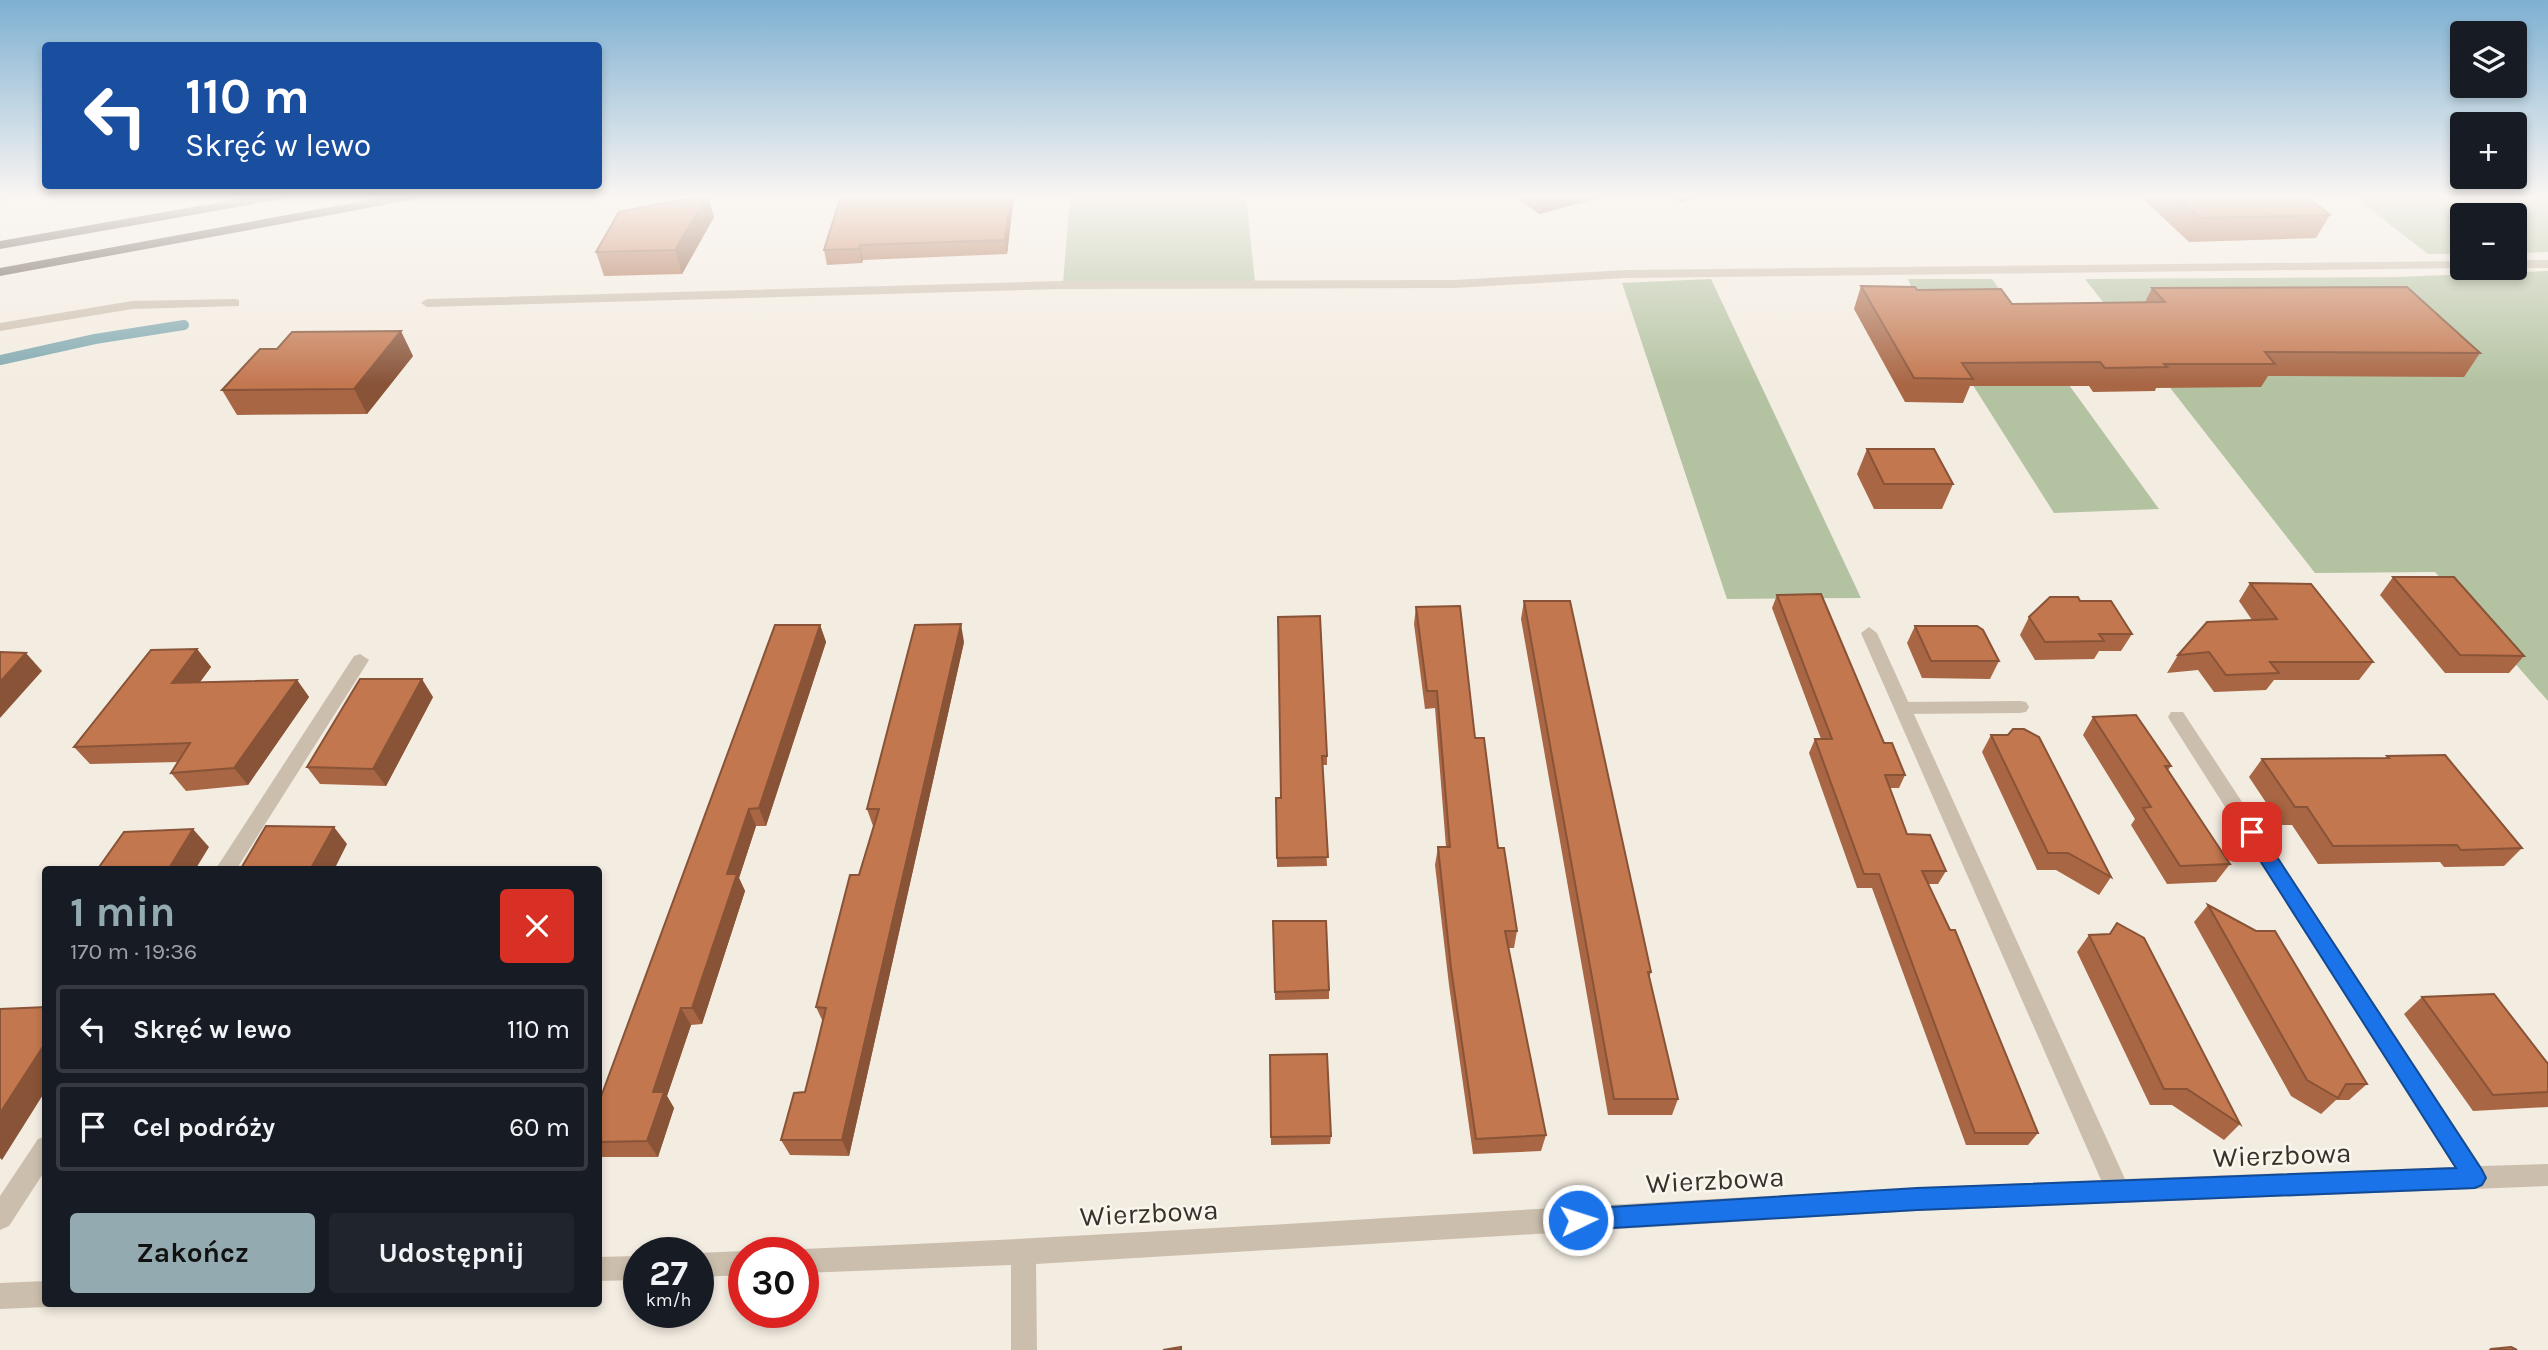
<!DOCTYPE html>
<html lang="pl">
<head>
<meta charset="utf-8">
<style>
	body { margin:0; font-family:Karla,sans-serif; background:#20242c; color:#f1f3f6; height:100vh; display:flex; flex-direction:column; font-size:26px; white-space:nowrap }
	* { box-sizing:border-box; margin:0 }
	p { font-size:23px; color:#9ea1a6 }
	.icon { flex:none; width:38px; height:38px; fill:none; stroke:currentColor; stroke-width:2; stroke-linecap:round; stroke-linejoin:round }
	.map { position:relative; flex:1; overflow:hidden }
	.sheet { position:absolute; left:42px; top:866px; width:560px; height:441px; display:flex; flex-direction:column; background:#171b24; border-radius:7px; box-shadow:0 4px 10px #0003 }
	.sheet>* { flex:none }
	.top-card { position:absolute; left:42px; top:42px; width:560px; height:147px; border-radius:7px; box-shadow:0 4px 10px #0003; background:#1a4fa0; color:#fff; overflow:hidden }
	.tools { position:absolute; left:2450px; top:21px; display:grid; gap:14px }
	.tools a { display:grid; place-items:center; width:77px; height:77px; border-radius:7px; background:#171b24; box-shadow:0 4px 10px #0003; font-size:35px }
	.speed { position:absolute; left:623px; top:1237px; display:flex; gap:14px; font-size:35px; font-weight:700; text-align:center }
	.speed>* { display:grid; place-content:center; width:91px; height:91px; border-radius:50%; background:#171b24; box-shadow:0 4px 10px #0003; line-height:1 }
	.speed small { font-size:18px; font-weight:400 }
	.speed .limit { border:10px solid #d22; background:#fff; color:#111 }
	.pin { position:absolute; display:grid; place-items:center; width:60px; height:60px; color:#fff; margin:-30px; border-radius:14px; box-shadow:0 4px 10px #0006 }
	.me { position:absolute; width:77px; margin:-38px; rotate:86deg; stroke-linejoin:round; filter:drop-shadow(0 0 5px #0008) }
	.turn { display:flex; align-items:center; gap:24px; height:147px; padding:0 28px; font-size:32px }
	.turn .icon { width:91px; height:91px; stroke-width:2.5 }
	.turn b { display:block; font-size:49px; line-height:60px }
	.round { display:grid; place-items:center; flex:none; width:74px; height:74px; border-radius:7px; background:#20242c }
	.overview { display:flex; align-items:center; justify-content:space-between; height:119px; padding:0 28px }
	h1 { font-size:42px; font-weight:700; line-height:52px; color:#93aab0 }
	.cta { display:flex; gap:14px; margin-top:auto; padding:14px 28px }
	.cta a { flex:1; height:80px; border-radius:7px; background:#93aab0; color:#111; font-size:28px; font-weight:700; line-height:80px; text-align:center }
	.cta a+a { background:#20242c; color:#f1f3f6 }
	ul { padding:0; list-style:none }
	li { display:flex; align-items:center; gap:21px; height:88px; margin:0 14px 10px; padding:0 14px; border:4px solid #363941; border-radius:7px }
	li div { flex:1 }
	li b { display:block; font-size:26px }
	li em { font-style:normal }
	.map>svg:first-child { display:block }
	.green { fill:#b3c2a1 }
	.lines { fill:none; stroke-linecap:round; stroke-linejoin:round }
	.stream { stroke:#80a9b0; stroke-width:10 }
	.service { fill:#cbbead; fill-rule:evenodd }
	.minor { fill:#cbbead; fill-rule:evenodd }
	.motorway { fill:#5a4c42; fill-rule:evenodd }
	.wall { fill:#a86644 }
	.shaded-wall { fill:#885337 }
	.building { fill:#c3774f; stroke:#885337; stroke-width:2 }
	.route { fill:#1a73e8; stroke:#114b97; stroke-width:2 }
	.labels { text-anchor:middle; dominant-baseline:central; stroke-width:5; stroke-linejoin:round; paint-order:stroke }
	.near-street-label { font-size:28px; fill:#3a312b; stroke:#faf6ee }
</style>
</head>
<body>
<div class="map">
<svg width="2548" height="1350" viewBox="0 0 2548 1350">
	<rect width="100%" height="100%" fill="#f3ece1"/>
	<g class="green">
		<path d="M 1070,196 L 1246,196 L 1255,282 L 1063,283 Z"/>
		<path d="M 2353,196 L 2548,196 L 2548,252 L 2515,253 L 2515,215 L 2462,215 L 2462,254 L 2428,254 Z"/>
		<path d="M 2548,271 L 2548,701 L 2435,572 L 2315,573 L 2085,279 L 2397,277 Z"/>
		<path d="M 1711,279 L 1861,598 L 1727,599 L 1622,283 Z"/>
		<path d="M 1908,279 L 1992,279 L 2159,509 L 2054,513 L 1912,289 Z"/>
	</g>
	<g class="lines">
		<path class="stream" d="M 0,360 L 95,339 L 184,325"/>
		<g class="service">
			<path d="M 0,196 L 15,196 L 0,204 Z"/>
			<path d="M 234,299 L 239,300 L 239,306 L 132,309 L 0,331 L 0,323 L 132,301 Z"/>
			<path d="M 360,654 L 369,660 L 236,870 L 215,870 L 354,656 Z"/>
			<path d="M 2020,701 L 2026,702 L 2029,707 L 2026,712 L 2020,713 L 1903,714 L 1897,713 L 1894,708 L 1897,703 L 1903,702 Z"/>
			<path d="M 46,1136 L 46,1169 L 9,1226 L 0,1230 L 0,1196 L 38,1139 Z"/>
		</g>
		<g class="minor">
			<rect x="2515" y="260" width="33" height="8"/>
			<path d="M 2462,261 L 2462,268 L 2466,268 L 1625,278 L 1454,288 L 1061,289 L 427,307 L 421,303 L 427,299 L 1061,281 L 1454,280 L 1625,270 Z"/>
			<path d="M 1869,627 L 1877,633 L 2125,1179 L 2454,1167 L 2171,722 L 2168,717 L 2171,712 L 2183,712 L 2481,1166 L 2548,1164 L 2548,1186 L 1917,1211 L 1036,1264 L 1037,1350 L 1011,1350 L 1011,1265 L 803,1273 L 803,1253 L 794,1253 L 803,1249 C 1236,1231 1668,1197 2101,1180 L 1861,633 Z"/>
			<path d="M 744,1251 L 750,1253 L 744,1253 L 744,1275 L 698,1277 L 697,1253 Z"/>
			<path d="M 639,1256 L 639,1280 L 598,1281 L 598,1257 Z"/>
			<path d="M 46,1281 L 46,1304 L 53,1304 L 46,1307 L 0,1309 L 0,1283 Z"/>
		</g>
		<g class="motorway">
			<path d="M 255,196 L 284,196 L 277,200 L 0,249 L 0,241 Z"/>
			<path d="M 390,196 L 418,196 L 411,200 L 0,276 L 0,268 Z"/>
		</g>
	</g>
	<g class="wall">
		<path d="M 1014,196 L 1007,254 L 863,260 L 862,263 L 827,265 L 824,250 Z"/>
		<path d="M 1514,196 L 1605,196 L 1539,214 Z"/>
		<path d="M 1670,196 L 1700,196 L 1680,202 Z"/>
		<path d="M 2140,196 L 2310,196 L 2309,198 L 2330,215 L 2316,238 L 2189,242 Z"/>
		<path d="M 714,217 L 682,274 L 604,276 L 596,252 Z"/>
		<path d="M 1861,286 L 1917,290 L 2012,304 L 2145,302 L 2152,288 L 2480,353 L 2464,377 L 2268,376 L 2261,387 L 2156,388 L 2155,391 L 2093,392 L 2089,386 L 1970,386 L 1963,403 L 1905,402 L 1854,309 Z"/>
		<path d="M 413,356 L 367,414 L 237,415 L 222,390 Z"/>
		<path d="M 1867,449 L 1953,484 L 1942,509 L 1874,509 L 1857,474 Z"/>
		<path d="M 2393,577 L 2524,656 L 2509,673 L 2445,673 L 2380,595 Z"/>
		<path d="M 2250,583 L 2373,662 L 2359,680 L 2274,680 L 2266,690 L 2214,692 L 2198,670 L 2167,673 L 2178,655 L 2252,620 L 2239,601 Z"/>
		<path d="M 1777,595 L 1905,775 L 1899,788 L 1890,788 L 1907,834 L 1946,871 L 1938,884 L 1928,884 L 2038,1133 L 2028,1145 L 1966,1145 L 1872,888 L 1857,888 L 1809,753 L 1815,739 L 1821,739 L 1772,608 Z"/>
		<path d="M 1524,601 L 1651,972 L 1649,978 L 1678,1099 L 1672,1115 L 1608,1115 L 1521,619 Z"/>
		<path d="M 2080,601 L 2132,634 L 2121,651 L 2099,651 L 2094,659 L 2035,660 L 2020,635 L 2029,617 Z"/>
		<path d="M 1416,607 L 1475,738 L 1517,931 L 1514,948 L 1508,948 L 1546,1135 L 1541,1151 L 1473,1154 L 1449,985 L 1435,865 L 1438,847 L 1446,847 L 1435,708 L 1425,709 L 1414,624 Z"/>
		<path d="M 1278,617 L 1327,756 L 1327,765 L 1322,765 L 1327,866 L 1277,867 L 1276,798 L 1281,798 Z"/>
		<path d="M 820,625 L 826,642 L 766,826 L 756,826 L 739,878 L 745,891 L 702,1024 L 691,1025 L 667,1096 L 674,1108 L 658,1157 L 598,1157 L 598,1105 Z"/>
		<path d="M 1915,626 L 1999,661 L 1990,679 L 1922,678 L 1907,643 Z"/>
		<path d="M 964,642 L 849,1156 L 790,1155 L 781,1140 L 805,1092 L 823,1022 L 816,1007 L 874,826 L 873,826 L 867,809 Z"/>
		<path d="M 197,649 L 211,667 L 200,682 L 297,680 L 309,697 L 248,785 L 186,791 L 171,773 L 179,762 L 90,764 L 74,747 Z"/>
		<path d="M 433,697 L 386,786 L 320,784 L 307,767 Z"/>
		<path d="M 2093,717 L 2171,766 L 2168,770 L 2230,864 L 2216,882 L 2167,884 L 2131,825 L 2135,819 L 2083,735 Z"/>
		<path d="M 1991,735 L 2111,877 L 2099,895 L 2056,870 L 2037,870 L 1982,752 Z"/>
		<path d="M 2387,756 L 2522,848 L 2504,866 L 2444,867 L 2440,862 L 2318,864 L 2292,825 L 2281,825 L 2249,777 L 2262,759 L 2386,758 Z"/>
		<path d="M 2208,905 L 2367,1084 L 2349,1100 L 2336,1100 L 2321,1114 L 2291,1096 L 2194,922 Z"/>
		<path d="M 1273,921 L 1329,990 L 1329,999 L 1275,1000 Z"/>
		<path d="M 2117,923 L 2240,1124 L 2224,1140 L 2172,1105 L 2150,1105 L 2077,952 L 2089,935 L 2109,934 Z"/>
		<path d="M 2422,997 L 2548,1064 L 2548,1107 L 2473,1111 L 2404,1014 Z"/>
		<path d="M 1270,1055 L 1331,1136 L 1330,1144 L 1271,1145 Z"/>
	</g>
	<g class="shaded-wall">
		<path d="M 707,196 L 708,196 L 714,217 L 682,274 L 675,250 Z"/>
		<path d="M 1011,196 L 1014,196 L 1007,254 L 1005,240 Z"/>
		<path d="M 1542,196 L 1605,196 L 1539,214 Z"/>
		<path d="M 1681,196 L 1700,196 L 1680,202 Z"/>
		<path d="M 860,245 L 863,260 L 862,263 L 859,249 Z"/>
		<path d="M 401,331 L 413,356 L 367,414 L 354,389 Z"/>
		<path d="M 961,624 L 964,642 L 849,1156 L 842,1140 Z"/>
		<path d="M 820,625 L 826,642 L 766,826 L 759,808 Z"/>
		<path d="M 197,649 L 211,667 L 186,701 L 172,683 Z"/>
		<path d="M 26,653 L 42,671 L 0,718 L 0,682 Z"/>
		<path d="M 422,679 L 433,697 L 386,786 L 373,769 Z"/>
		<path d="M 297,680 L 309,697 L 248,785 L 234,768 Z"/>
		<path d="M 749,809 L 756,826 L 739,878 L 745,891 L 702,1024 L 692,1008 L 727,874 Z"/>
		<path d="M 334,827 L 347,844 L 334,870 L 310,870 Z"/>
		<path d="M 193,829 L 209,847 L 195,870 L 168,870 Z"/>
		<path d="M 681,1008 L 691,1025 L 667,1096 L 674,1108 L 658,1157 L 647,1141 L 653,1092 Z"/>
		<path d="M 46,1042 L 46,1090 L 2,1160 L 0,1158 L 0,1113 Z"/>
	</g>
	<g class="building">
		<path d="M 700,196 L 707,196 L 675,250 L 596,252 L 619,212 Z"/>
		<path d="M 841,196 L 1011,196 L 1005,240 L 860,245 L 859,249 L 824,250 Z"/>
		<path d="M 2175,196 L 2306,196 L 2330,215 L 2200,218 Z"/>
		<path d="M 1861,286 L 1915,287 L 1917,290 L 2001,289 L 2012,304 L 2165,302 L 2152,288 L 2407,287 L 2480,353 L 2265,352 L 2275,364 L 2164,364 L 2167,367 L 2105,368 L 2100,362 L 1962,363 L 1973,379 L 1914,378 Z"/>
		<path d="M 401,331 L 354,389 L 222,390 L 260,349 L 277,349 L 292,332 Z"/>
		<path d="M 1867,449 L 1934,449 L 1953,484 L 1884,484 Z"/>
		<path d="M 2393,577 L 2454,577 L 2524,656 L 2460,655 Z"/>
		<path d="M 2250,583 L 2311,584 L 2373,662 L 2270,662 L 2279,673 L 2226,675 L 2209,652 L 2178,655 L 2207,622 L 2277,619 Z"/>
		<path d="M 1821,594 L 1884,743 L 1892,743 L 1905,775 L 1885,775 L 1907,834 L 1930,835 L 1946,871 L 1922,871 L 1950,930 L 1955,930 L 2038,1133 L 1975,1133 L 1879,874 L 1864,874 L 1815,739 L 1832,739 L 1777,595 Z"/>
		<path d="M 2050,597 L 2078,597 L 2080,601 L 2111,601 L 2132,634 L 2099,634 L 2104,641 L 2045,642 L 2029,617 Z"/>
		<path d="M 1524,601 L 1570,601 L 1651,972 L 1648,972 L 1678,1099 L 1614,1099 Z"/>
		<path d="M 1460,606 L 1475,738 L 1484,738 L 1498,848 L 1504,848 L 1517,931 L 1505,931 L 1546,1135 L 1476,1139 L 1451,968 L 1438,847 L 1450,847 L 1437,691 L 1427,691 L 1416,607 Z"/>
		<path d="M 1320,616 L 1327,756 L 1322,756 L 1328,857 L 1277,858 L 1276,798 L 1281,798 L 1278,617 Z"/>
		<path d="M 961,624 L 842,1140 L 781,1140 L 794,1093 L 805,1092 L 816,1049 L 826,1008 L 816,1007 L 850,875 L 859,875 L 879,809 L 867,809 L 915,625 Z"/>
		<path d="M 775,625 L 820,625 L 759,808 L 749,809 L 727,874 L 737,874 L 692,1008 L 681,1008 L 653,1092 L 664,1092 L 647,1141 L 598,1142 L 598,1105 Z"/>
		<path d="M 1915,626 L 1977,626 L 1983,630 L 1999,661 L 1931,661 Z"/>
		<path d="M 197,649 L 172,683 L 297,680 L 234,768 L 171,773 L 190,743 L 74,747 L 151,650 Z"/>
		<path d="M 0,652 L 26,653 L 0,682 Z"/>
		<path d="M 360,679 L 422,679 L 373,769 L 307,767 Z"/>
		<path d="M 2136,715 L 2171,766 L 2165,766 L 2230,864 L 2180,866 L 2143,808 L 2151,807 L 2093,717 Z"/>
		<path d="M 2013,729 L 2024,729 L 2039,737 L 2111,877 L 2068,853 L 2048,853 L 1991,735 L 2008,735 Z"/>
		<path d="M 2445,755 L 2522,848 L 2461,850 L 2457,845 L 2333,846 L 2307,807 L 2295,807 L 2262,759 L 2389,758 L 2387,756 Z"/>
		<path d="M 266,826 L 334,827 L 310,870 L 240,870 Z"/>
		<path d="M 193,829 L 168,870 L 97,870 L 124,832 Z"/>
		<path d="M 2208,905 L 2256,931 L 2275,931 L 2367,1084 L 2346,1084 L 2338,1098 L 2307,1080 Z"/>
		<path d="M 1273,921 L 1326,921 L 1329,990 L 1275,992 Z"/>
		<path d="M 2117,923 L 2144,938 L 2240,1124 L 2187,1089 L 2164,1089 L 2089,935 L 2110,934 Z"/>
		<path d="M 2494,994 L 2548,1064 L 2548,1092 L 2493,1095 L 2422,997 Z"/>
		<path d="M 46,1007 L 46,1042 L 0,1113 L 0,1009 Z"/>
		<path d="M 1327,1054 L 1331,1136 L 1271,1137 L 1270,1055 Z"/>
		<path d="M 1181,1347 L 1181,1350 L 1163,1350 Z"/>
		<path d="M 2511,1347 L 2517,1350 L 2490,1350 L 2491,1349 Z"/>
	</g>
	<linearGradient id="sky" x2="0" y2="1"><stop stop-color="#7eb0d2"/><stop offset="0.51" stop-color="#faf6f2"/><stop offset="1" stop-color="#faf6f2" stop-opacity="0"/></linearGradient>
	<rect width="2548" height="385" fill="url(#sky)"/>
	<path class="route" d="M 2252,826 L 2258,828 L 2482,1170 L 2486,1178 L 2482,1185 L 2475,1188 L 1917,1210 L 1578,1230 L 1570,1227 L 1567,1220 L 1570,1212 L 1578,1209 L 1917,1188 L 2456,1168 L 2245,837 L 2243,832 L 2245,828 Z"/>
	<g class="labels">
		<g class="near-street-label">
			<text transform="translate(2282 1155) rotate(-2)">Wierzbowa</text>
			<text transform="translate(1715 1180) rotate(-3)">Wierzbowa</text>
			<text transform="translate(1149 1213) rotate(-3)">Wierzbowa</text>
		</g>
	</g>
</svg>
<div class="tools">
<a><svg class="icon" aria-label="layers" viewBox="0 0 24 24"><path d="M12 4l9 5-9 5-9-5zM3 14l9 5 9-5"/></svg></a>
<a>+</a>
<a>−</a>
</div>
<div class="speed"><div>27<small>km/h</small></div><div class="limit">30</div></div>
<div class="pin" style="left:2252px;top:832px;background:#d93025"><svg class="icon" aria-label="arrive" viewBox="0 0 24 24"><path d="M6 21V4h12l-3 4 3 4H6"/></svg></div>
<svg class="me" style="left:1578px;top:1220px" viewBox="-20 -20 40 40"><circle r="17" fill="#1a73e8" stroke="#fff" stroke-width="3"/><path d="M0-11L8 9 0 5-8 9z" fill="#fff"/></svg>
<div class="top-card">
<div class="turn"><svg class="icon" aria-label="left" viewBox="0 0 24 24"><path d="M17 20v-9H6M10 6l-5 5 5 5"/></svg><div><b>110 m</b>Skręć w lewo</div></div>
</div>
<section class="sheet">
<div class="overview"><div><h1>1 min</h1><p>170 m · 19:36</p></div><a class="round" style="background:#d93025;color:#fff"><svg class="icon" aria-label="close" viewBox="0 0 24 24"><path d="M6 6l12 12M18 6L6 18"/></svg></a></div>
<ul>
<li><svg class="icon" aria-label="left" viewBox="0 0 24 24"><path d="M17 20v-9H6M10 6l-5 5 5 5"/></svg><div><b>Skręć w lewo</b></div><em>110 m</em></li>
<li><svg class="icon" aria-label="arrive" viewBox="0 0 24 24"><path d="M6 21V4h12l-3 4 3 4H6"/></svg><div><b>Cel podróży</b></div><em>60 m</em></li>
</ul>
<div class="cta"><a>Zakończ</a><a>Udostępnij</a></div>
</section>
</div>
</body>
</html>
